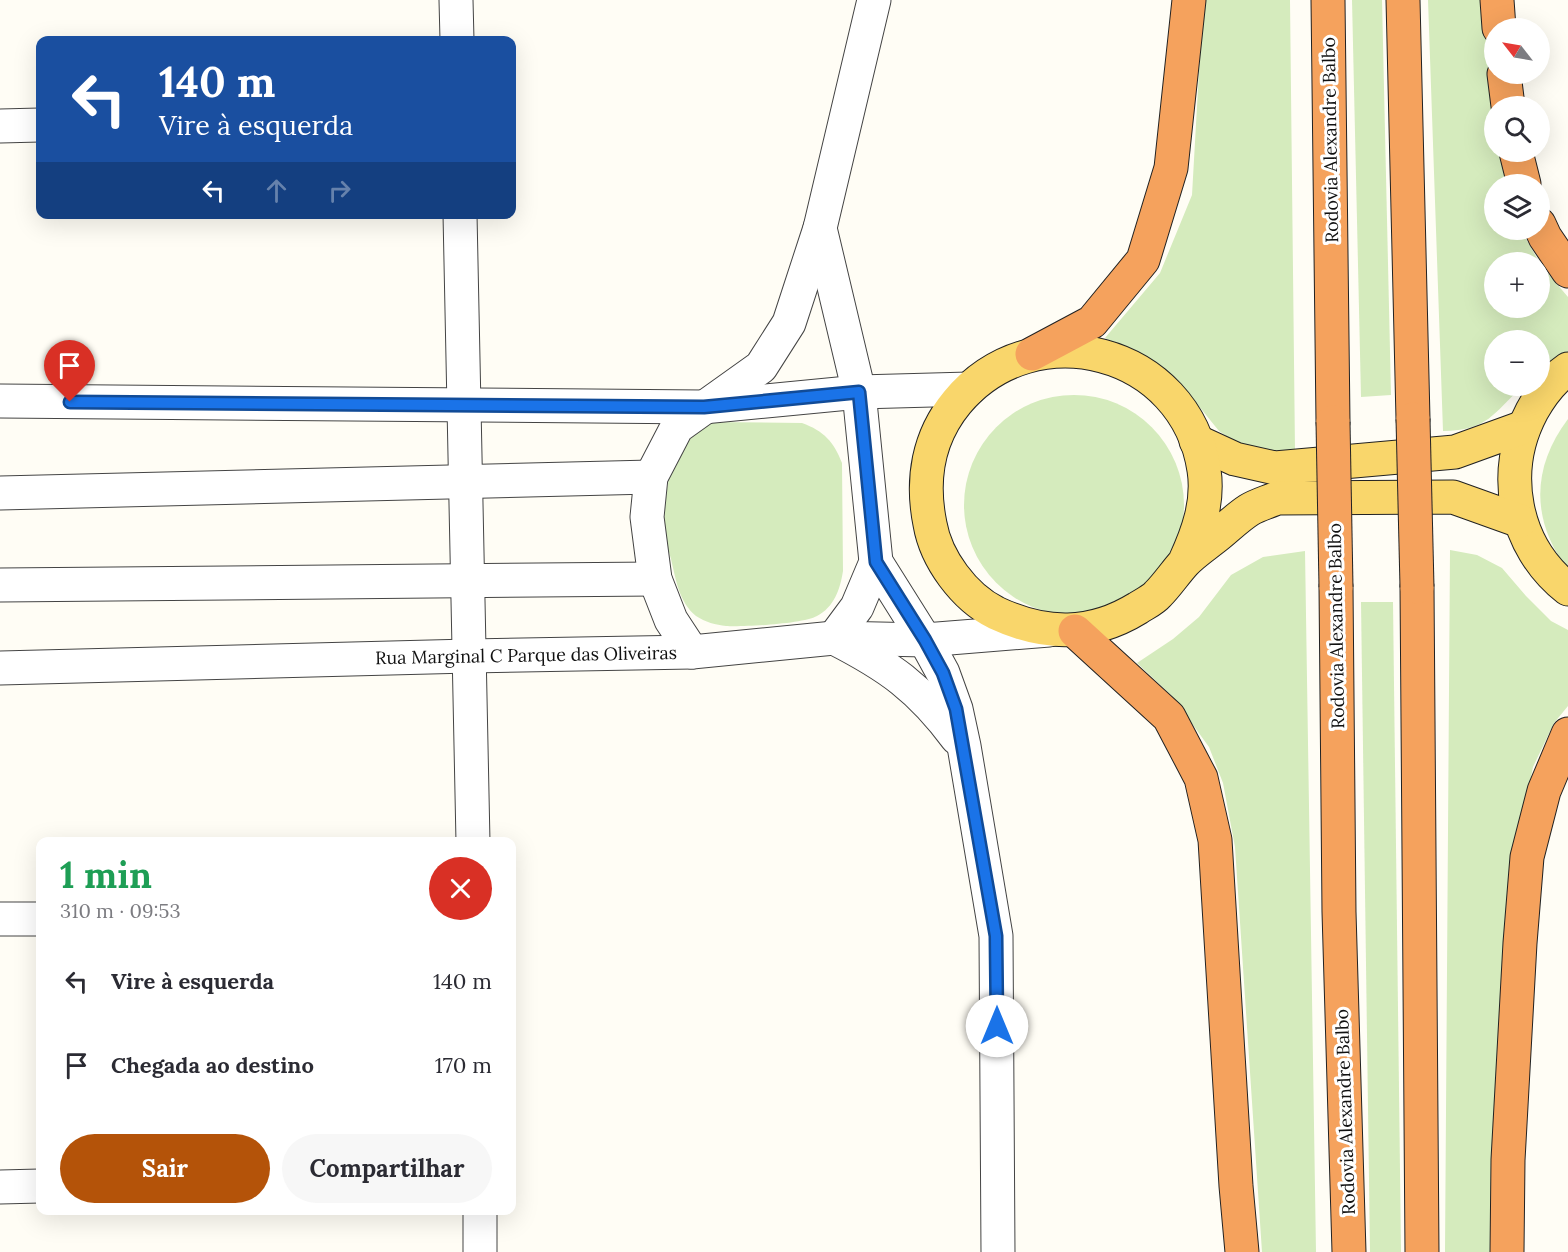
<!DOCTYPE html>
<html lang="pt">
<head>
<meta charset="utf-8">
<style>
	body { margin:0; font-family:Lora,serif; background:#f7f7f7; color:#2b2b33; height:100vh; display:flex; flex-direction:column; font-size:22px; white-space:nowrap }
	* { box-sizing:border-box; margin:0 }
	p { font-size:20px; color:#7c7c81 }
	.icon { flex:none; width:33px; height:33px; fill:none; stroke:currentColor; stroke-width:2; stroke-linecap:round; stroke-linejoin:round }
	.map { position:relative; flex:1; overflow:hidden }
	.sheet { position:absolute; left:36px; top:837px; width:480px; height:378px; display:flex; flex-direction:column; background:#fff; border-radius:12px; box-shadow:0 6px 24px #0002 }
	.sheet>* { flex:none }
	.hud { position:absolute; left:36px; top:36px; width:480px; height:183px; border-radius:12px; box-shadow:0 6px 24px #0002; background:#1a4fa0; color:#fff; overflow:hidden }
	.needle { width:39px; rotate:301deg }
	.fabs { position:absolute; left:1484px; top:18px; display:grid; gap:12px }
	.fabs a { display:grid; place-items:center; width:66px; height:66px; border-radius:50%; background:#fff; box-shadow:0 6px 24px #0002; font-size:30px }
	.pin { position:absolute; display:grid; place-items:center; width:51px; height:51px; color:#fff; margin:-62px -26px; border-radius:50% 50% 50% 0; rotate:-45deg; box-shadow:0 0 6px #0007 }
	.pin .icon { rotate:45deg }
	.me { position:absolute; width:66px; margin:-33px; rotate:0deg; stroke-linejoin:round; filter:drop-shadow(0 0 4px #0008) }
	.turn { display:flex; align-items:center; gap:21px; height:126px; padding:0 24px; font-size:27px }
	.turn .icon { width:78px; height:78px; stroke-width:2.5 }
	.turn b { display:block; font-size:42px; line-height:51px }
	.lanes { display:flex; align-items:center; height:57px; padding:0 24px; background:#0003; justify-content:center; gap:30px; direction:ltr }
	.lanes .off { opacity:.35 }
	.round { display:grid; place-items:center; flex:none; width:63px; height:63px; border-radius:32px; background:#f7f7f7 }
	.overview { display:flex; align-items:center; justify-content:space-between; height:102px; padding:0 24px }
	h1 { font-size:36px; font-weight:800; line-height:45px; color:#1e9e55 }
	.primary-button { display:flex; gap:12px; margin-top:auto; padding:12px 24px }
	.primary-button a { flex:1; height:69px; border-radius:36px; background:#b45309; color:#fff; font-size:24px; font-weight:800; line-height:69px; text-align:center }
	.primary-button a+a { background:#f7f7f7; color:#2b2b33 }
	ul { padding:0; list-style:none }
	li { display:flex; align-items:center; gap:18px; height:84px; padding:0 24px }
	li div { flex:1 }
	li b { display:block; font-size:22px }
	li em { font-style:normal }
	.map>svg:first-child { display:block }
	.green { fill:#d5ebbd }
	.lines { fill:none; stroke-linecap:round; stroke-linejoin:round }
	.minor-casing { stroke:#444; stroke-width:35 }
	.major-casing { stroke:#222; stroke-width:35 }
	.highway-casing { stroke:#222; stroke-width:35 }
	.minor { stroke:#fff; stroke-width:33 }
	.major { stroke:#f9d66b; stroke-width:33 }
	.highway { stroke:#f5a25d; stroke-width:33 }
	.highway-bridge-casing { stroke:#222; stroke-width:35; stroke-linecap:butt }
	.highway-bridge { stroke:#f5a25d; stroke-width:33 }
	.route-casing { stroke:#114b97; stroke-width:15 }
	.route { stroke:#1a73e8; stroke-width:10 }
	.labels { text-anchor:middle; dominant-baseline:central; stroke-width:6; stroke-linejoin:round; paint-order:stroke }
	.street-label { font-size:18px; fill:#111; stroke:#fff }
</style>
</head>
<body>
<div class="map">
<svg width="1568" height="1252" viewBox="0 0 1568 1252">
	<rect width="100%" height="100%" fill="#fffdf5"/>
	<g class="green">
		<path d="M 1203,0 L 1290,0 L 1295,451 L 1268,453 L 1241,446 L 1219,431 L 1202,410 L 1159,366 L 1105,338 L 1160,273 L 1192,195 Z"/>
		<path d="M 1352,0 L 1382,0 L 1391,395 L 1361,397 Z"/>
		<path d="M 1428,0 L 1487,0 L 1495,106 L 1494,152 L 1499,152 L 1506,184 L 1494,184 L 1494,230 L 1521,230 L 1539,262 L 1494,262 L 1494,308 L 1539,308 L 1539,263 L 1568,297 L 1568,357 L 1539,373 L 1539,340 L 1494,340 L 1494,386 L 1523,386 C 1492,414 1489,430 1443,431 Z"/>
		<circle cx="1074" cy="505" r="110"/>
		<path d="M 1568,419 L 1568,570 C 1531,521 1531,468 1568,419 Z"/>
		<path d="M 706,422 L 802,423 C 824,431 834,442 842,463 L 843,571 C 840,590 834,607 817,616 C 803,624 743,627 726,626 C 716,625 705,622 696,616 C 679,602 676,580 671,559 C 669,551 665,541 664,533 C 663,522 667,483 670,474 C 678,451 690,438 706,422 Z"/>
		<path d="M 1450,550 L 1477,555 L 1502,568 L 1526,596 L 1551,621 L 1568,630 L 1568,706 L 1554,723 L 1533,767 L 1516,849 L 1500,998 L 1490,1252 L 1445,1252 Z"/>
		<path d="M 1305,551 L 1316,1252 L 1262,1252 L 1235,847 L 1223,783 L 1209,747 L 1172,696 L 1137,663 L 1173,639 L 1199,617 L 1231,575 L 1263,557 Z"/>
		<path d="M 1361,602 L 1393,602 L 1401,1252 L 1370,1252 Z"/>
	</g>
	<g class="lines">
		<g class="minor-casing">
			<g id="minor">
				<path d="M 456,0 L 457,40"/>
				<path d="M 0,126 L 40,125"/>
				<path d="M 460,214 L 473,842"/>
				<path d="M 820,228 L 859,392 L 876,562 L 857,607 L 834,638 C 889,666 920,688 957,738"/>
				<path d="M 0,401 L 703,407 L 859,392 L 969,389"/>
				<path d="M 0,493 L 651,477"/>
				<path d="M 876,562 L 925,640 L 943,673 L 956,709 L 964,746 L 996,936 L 998,1252"/>
				<path d="M 0,585 L 655,579"/>
				<path d="M 692,652 L 671,620 L 655,579 L 647,517 L 651,477 L 677,427 L 761,367 L 789,323 L 820,228 L 874,0"/>
				<path d="M 0,668 L 469,656 L 692,652 L 834,638 L 925,640 L 1049,630"/>
				<path d="M 0,919 L 40,919"/>
				<path d="M 0,1187 L 40,1186"/>
				<path d="M 480,1210 L 480,1252"/>
			</g>
		</g>
		<g class="major-casing">
			<g id="major">
				<path d="M 1568,369 C 1553,379 1541,395 1532,411 C 1500,471 1513,546 1568,589"/>
				<path d="M 1196,441 L 1235,459 L 1275,468 L 1455,452 L 1524,427"/>
				<path d="M 1185,561 C 1198,533 1209,502 1204,470 C 1186,349 1034,310 957,402 C 928,437 921,480 930,524 C 936,559 964,597 996,613 C 1045,636 1091,637 1138,608 C 1144,604 1153,600 1158,594 C 1167,585 1175,573 1184,563 C 1193,553 1207,544 1218,535 C 1228,527 1238,517 1249,510 C 1257,505 1268,502 1277,498 L 1453,497 L 1520,521"/>
			</g>
		</g>
		<g class="highway-casing">
			<g id="highway">
				<path d="M 1328,0 L 1333,422"/>
				<path d="M 1403,0 L 1413,419"/>
				<path d="M 1497,0 L 1499,28"/>
				<path d="M 1504,74 L 1508,106"/>
				<path d="M 1516,152 L 1524,184"/>
				<path d="M 1539,224 L 1545,237 L 1568,271"/>
				<path d="M 1032,354 L 1092,322 L 1143,260 L 1171,168 L 1189,0"/>
				<path d="M 1336,587 L 1339,912 L 1349,1252"/>
				<path d="M 1417,587 L 1422,1252"/>
				<path d="M 1075,631 L 1169,717 L 1201,778 L 1215,840 L 1236,1186 L 1242,1252"/>
				<path d="M 1507,1252 L 1508,1160 L 1520,943 L 1527,857 L 1544,791 L 1568,734"/>
			</g>
		</g>
		<use href="#minor" class="minor"/>
		<use href="#major" class="major"/>
		<use href="#highway" class="highway"/>
		<g class="highway-bridge-casing">
			<g id="highway-bridge">
				<path d="M 1413,419 L 1417,587"/>
				<path d="M 1333,422 L 1336,587"/>
			</g>
		</g>
		<use href="#highway-bridge" class="highway-bridge"/>
	</g>
	<g class="lines">
		<g class="route-casing">
			<path id="route" d="M 70,402 L 704,407 L 859,392 L 876,562 L 925,640 L 943,673 L 956,709 L 996,936 L 997,1026"/>
		</g>
		<use href="#route" class="route"/>
	</g>
	<g class="labels">
		<g class="street-label">
			<text transform="translate(1330 140) rotate(-91)">Rodovia Alexandre Balbo</text>
			<text transform="translate(1336 626) rotate(-91)">Rodovia Alexandre Balbo</text>
			<text transform="translate(526 655) rotate(-1)">Rua Marginal C Parque das Oliveiras</text>
			<text transform="translate(1345 1112) rotate(-92)">Rodovia Alexandre Balbo</text>
		</g>
	</g>
</svg>
<div class="fabs">
<a><svg class="needle" viewBox="-14 -14 28 28"><path d="M0-13l5 13h-10z" fill="#e53935"/><path d="M0 13l5-13h-10z" fill="#7c7c81"/></svg></a>
<a><svg class="icon" aria-label="search" viewBox="0 0 24 24"><circle cx="10" cy="10" r="6"/><path d="M15 15l6 6"/></svg></a>
<a><svg class="icon" aria-label="layers" viewBox="0 0 24 24"><path d="M12 4l9 5-9 5-9-5zM3 14l9 5 9-5"/></svg></a>
<a>+</a>
<a>−</a>
</div>
<div class="pin" style="left:70px;top:402px;background:#d93025"><svg class="icon" aria-label="arrive" viewBox="0 0 24 24"><path d="M6 21V4h12l-3 4 3 4H6"/></svg></div>
<svg class="me" style="left:997px;top:1026px" viewBox="-20 -20 40 40"><circle r="19" fill="#fff"/><path d="M0-13L10 11 0 6-10 11z" fill="#1a73e8"/></svg>
<div class="hud">
<div class="turn"><svg class="icon" aria-label="left" viewBox="0 0 24 24"><path d="M17 20v-9H6M10 6l-5 5 5 5"/></svg><div><b>140 m</b>Vire à esquerda</div></div>
<div class="lanes"><svg class="icon" aria-label="left" viewBox="0 0 24 24"><path d="M17 20v-9H6M10 6l-5 5 5 5"/></svg><svg class="icon off" aria-label="ahead" viewBox="0 0 24 24"><path d="M12 20V5M6 11l6-6 6 6"/></svg><svg class="icon off" aria-label="right" viewBox="0 0 24 24"><path d="M7 20v-9h11M14 6l5 5-5 5"/></svg></div>
</div>
<section class="sheet">
<div class="overview"><div><h1>1 min</h1><p>310 m · 09:53</p></div><a class="round" style="background:#d93025;color:#fff"><svg class="icon" aria-label="close" viewBox="0 0 24 24"><path d="M6 6l12 12M18 6L6 18"/></svg></a></div>
<ul>
<li><svg class="icon" aria-label="left" viewBox="0 0 24 24"><path d="M17 20v-9H6M10 6l-5 5 5 5"/></svg><div><b>Vire à esquerda</b></div><em>140 m</em></li>
<li><svg class="icon" aria-label="arrive" viewBox="0 0 24 24"><path d="M6 21V4h12l-3 4 3 4H6"/></svg><div><b>Chegada ao destino</b></div><em>170 m</em></li>
</ul>
<div class="primary-button"><a>Sair</a><a>Compartilhar</a></div>
</section>
</div>
</body>
</html>
